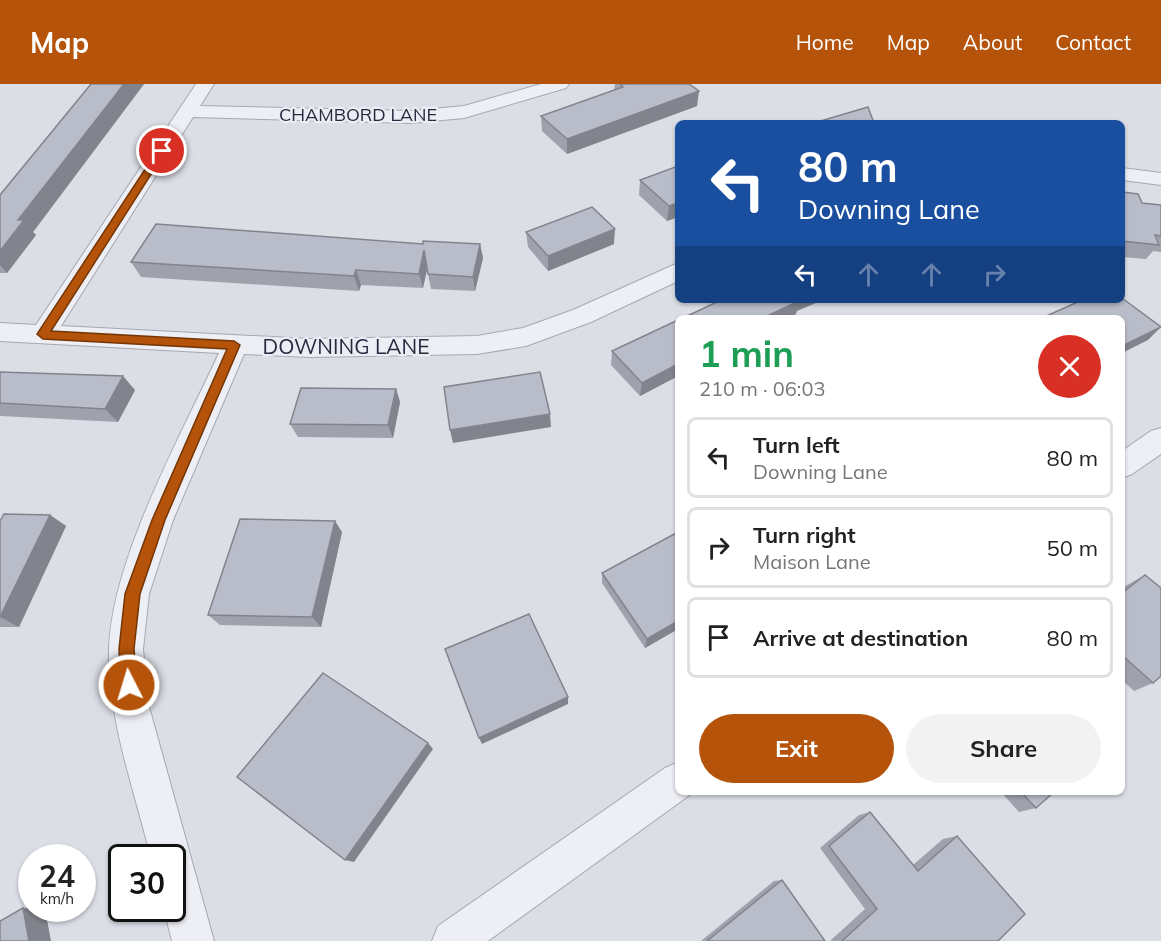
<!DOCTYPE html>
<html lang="en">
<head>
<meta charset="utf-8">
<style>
	body { margin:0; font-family:Mulish,sans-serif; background:#f2f2f2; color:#222; height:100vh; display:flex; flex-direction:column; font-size:22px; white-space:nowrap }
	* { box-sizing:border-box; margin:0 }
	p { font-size:20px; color:#767676 }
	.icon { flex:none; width:33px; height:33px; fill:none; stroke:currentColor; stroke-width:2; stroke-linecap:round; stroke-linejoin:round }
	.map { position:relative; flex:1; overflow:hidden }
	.side { position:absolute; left:675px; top:231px; width:450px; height:480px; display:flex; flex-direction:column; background:#fff; border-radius:9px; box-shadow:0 2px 4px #0004 }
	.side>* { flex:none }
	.hud { position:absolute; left:675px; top:36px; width:450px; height:183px; border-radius:9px; box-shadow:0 2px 4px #0004; background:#1a4fa0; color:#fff; overflow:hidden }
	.speed { position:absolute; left:18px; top:760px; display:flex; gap:12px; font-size:30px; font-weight:700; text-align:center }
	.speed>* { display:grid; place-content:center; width:78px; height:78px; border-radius:50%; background:#fff; box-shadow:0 2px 4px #0004; line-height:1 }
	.speed small { font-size:15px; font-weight:400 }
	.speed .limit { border:3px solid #111; border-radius:9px; background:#fff; color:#111 }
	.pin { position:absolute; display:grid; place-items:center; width:51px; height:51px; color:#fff; margin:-26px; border:3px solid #fff; border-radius:50%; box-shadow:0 2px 6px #0007 }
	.me { position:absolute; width:66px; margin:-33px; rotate:355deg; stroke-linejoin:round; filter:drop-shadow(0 0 4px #0008) }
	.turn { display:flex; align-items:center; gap:21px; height:126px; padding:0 24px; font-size:27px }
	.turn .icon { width:78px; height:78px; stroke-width:2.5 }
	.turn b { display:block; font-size:42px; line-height:51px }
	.lanes { display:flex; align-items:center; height:57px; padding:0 24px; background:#0003; justify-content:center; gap:30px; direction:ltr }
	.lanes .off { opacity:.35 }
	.round { display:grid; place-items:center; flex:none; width:63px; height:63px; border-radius:32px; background:#f2f2f2 }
	.headline { display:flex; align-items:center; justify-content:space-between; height:102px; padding:0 24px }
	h1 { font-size:36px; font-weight:700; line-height:45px; color:#1e9e55 }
	.primary-button { display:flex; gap:12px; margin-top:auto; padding:12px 24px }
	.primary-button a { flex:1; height:69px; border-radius:36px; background:#b45309; color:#fff; font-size:24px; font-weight:700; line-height:69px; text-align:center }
	.primary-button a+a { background:#f2f2f2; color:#222 }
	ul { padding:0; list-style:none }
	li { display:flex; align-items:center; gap:18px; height:81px; margin:0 12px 9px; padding:0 12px; border:3px solid #e0e0e0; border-radius:9px }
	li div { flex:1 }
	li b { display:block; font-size:22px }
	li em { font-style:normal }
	header { display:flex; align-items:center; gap:36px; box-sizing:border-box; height:84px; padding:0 30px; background:#b45309; color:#fff }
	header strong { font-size:28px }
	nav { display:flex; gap:33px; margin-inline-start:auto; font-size:21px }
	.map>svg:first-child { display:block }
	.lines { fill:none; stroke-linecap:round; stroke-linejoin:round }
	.minor-casing { stroke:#a5a8b3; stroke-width:2 }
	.minor { fill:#eeeff5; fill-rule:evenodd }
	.wall { fill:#9fa2ad }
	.shaded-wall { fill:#82848d }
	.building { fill:#b9bcc9; stroke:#82848d; stroke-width:1.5 }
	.route { fill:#b45309; stroke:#753606; stroke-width:1.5 }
	.labels { text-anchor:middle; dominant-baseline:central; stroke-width:4.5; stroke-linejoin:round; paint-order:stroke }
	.far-street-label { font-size:18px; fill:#252a3d; stroke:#ebedf4 }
	.street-label { font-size:21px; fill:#252a3d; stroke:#ebedf4 }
</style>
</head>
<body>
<header>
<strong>Map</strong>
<nav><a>Home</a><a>Map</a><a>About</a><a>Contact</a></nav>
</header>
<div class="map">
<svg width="1161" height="857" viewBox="0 0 1161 857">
	<rect width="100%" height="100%" fill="#dcdee6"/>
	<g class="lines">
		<g class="minor-casing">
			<g id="minor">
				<path d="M 196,0 L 214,0 L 200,22 L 411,27 L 464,22 L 541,0 L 569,0 L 566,4 L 464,34 L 411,39 L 193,33 L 61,242 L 309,255 L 477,252 L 523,244 L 573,226 L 678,179 L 678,197 L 591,238 L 526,262 L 477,270 L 309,273 L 244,270 L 173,436 L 149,510 L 143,565 L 148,619 L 214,857 L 172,857 L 164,825 L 172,825 L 172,774 L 151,774 C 135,708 107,633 109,565 C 112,474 181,352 219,269 L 0,257 L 0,239 L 36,241 Z"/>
				<path d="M 1122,84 L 1161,89 L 1161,101 L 1122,96 Z"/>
				<path d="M 1161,344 L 1161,370 L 1132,390 L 1122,394 L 1122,367 L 1151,347 Z"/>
				<path d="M 678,678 L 678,708 L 692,708 L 691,710 L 488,857 L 432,857 L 438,842 L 665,684 Z"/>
			</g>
		</g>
		<use href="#minor" class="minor"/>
	</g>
	<g class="wall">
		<path d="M 91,0 L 144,0 L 33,148 L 36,151 L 7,189 L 0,189 L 0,111 Z"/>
		<path d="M 615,0 L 689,0 L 697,22 L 567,70 L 542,47 L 541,32 L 614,6 Z"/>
		<path d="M 678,82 L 678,133 L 667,137 L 639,111 L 640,96 Z"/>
		<path d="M 1122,108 L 1142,119 L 1161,121 L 1161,168 L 1153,167 L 1146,175 L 1122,173 Z"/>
		<path d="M 526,148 L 614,160 L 548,187 L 528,163 Z"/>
		<path d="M 423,160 L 480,160 L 483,174 L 475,207 L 431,205 L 427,185 L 423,204 L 361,201 L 359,207 L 141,193 L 131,178 Z"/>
		<path d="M 678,236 L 678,292 L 640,312 L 611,281 L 612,267 Z"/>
		<path d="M 0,288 L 135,306 L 118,338 L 0,332 Z"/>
		<path d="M 396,305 L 400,318 L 393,354 L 298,353 L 290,340 Z"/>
		<path d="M 50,431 L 66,442 L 19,543 L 0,543 L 0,437 Z"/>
		<path d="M 342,448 L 321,543 L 220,541 L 208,531 Z"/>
		<path d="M 678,448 L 678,545 L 645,564 L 602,499 L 602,489 Z"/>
		<path d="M 1145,491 L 1153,599 L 1134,607 L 1122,596 L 1122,505 L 1127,501 Z"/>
		<path d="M 1001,708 L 1054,708 L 1036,724 L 1019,728 Z"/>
		<path d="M 870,728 L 913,781 L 943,755 L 957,752 L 998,857 L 830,857 L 865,825 L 820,764 L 859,731 Z"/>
		<path d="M 782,796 L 825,857 L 701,857 L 774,797 Z"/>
	</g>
	<g class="shaded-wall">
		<path d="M 124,0 L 144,0 L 33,148 L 36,151 L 7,189 L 0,181 L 0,167 L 18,136 Z"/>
		<path d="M 699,7 L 697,22 L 567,70 L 567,55 Z"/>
		<path d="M 678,119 L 678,133 L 667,137 L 669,122 Z"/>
		<path d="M 615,145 L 614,160 L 548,187 L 548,172 Z"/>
		<path d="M 480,160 L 483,174 L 475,207 L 473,193 Z"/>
		<path d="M 424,166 L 428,181 L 423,204 L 419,190 Z"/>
		<path d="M 356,186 L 361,201 L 359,207 L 354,192 Z"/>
		<path d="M 798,216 L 823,216 L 797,227 L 796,230 L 788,234 L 763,234 Z"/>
		<path d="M 1161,243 L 1148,256 L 1122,269 L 1122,262 Z"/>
		<path d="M 678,280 L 678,292 L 640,312 L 642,299 Z"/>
		<path d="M 123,292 L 135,306 L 118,338 L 105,325 Z"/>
		<path d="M 396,305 L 400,318 L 393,354 L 388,341 Z"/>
		<path d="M 550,330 L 551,343 L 453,359 L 450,346 Z"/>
		<path d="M 50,431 L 66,442 L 19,543 L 0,533 Z"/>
		<path d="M 335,437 L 342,448 L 321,543 L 312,533 Z"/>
		<path d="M 678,537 L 678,545 L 645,564 L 647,555 Z"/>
		<path d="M 568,613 L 568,620 L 482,660 L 479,654 Z"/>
		<path d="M 428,659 L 433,665 L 354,778 L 345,776 Z"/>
		<path d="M 23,824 L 45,825 L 51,857 L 29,857 Z"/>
	</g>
	<g class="building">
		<path d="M 91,0 L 124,0 L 18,136 L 24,136 L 0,167 L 0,111 Z"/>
		<path d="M 620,0 L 689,0 L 699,7 L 567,55 L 541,32 L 623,3 Z"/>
		<path d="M 868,23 L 874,39 L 814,39 Z"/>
		<path d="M 678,82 L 678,119 L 669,122 L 640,96 Z"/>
		<path d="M 1122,108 L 1138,110 L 1142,119 L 1161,121 L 1161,152 L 1155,151 L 1159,161 L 1122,157 Z"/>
		<path d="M 592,123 L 615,145 L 548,172 L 526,148 Z"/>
		<path d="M 156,140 L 423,160 L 423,157 L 480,160 L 473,193 L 428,190 L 424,166 L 419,190 L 356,186 L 354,192 L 131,178 Z"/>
		<path d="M 1122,214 L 1161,243 L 1122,262 L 1122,234 L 1042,234 L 1082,216 L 1122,216 Z"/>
		<path d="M 721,216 L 801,216 L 763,234 L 683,234 Z"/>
		<path d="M 678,236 L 678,280 L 642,299 L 612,267 Z"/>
		<path d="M 0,288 L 123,292 L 105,325 L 0,319 Z"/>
		<path d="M 540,288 L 550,330 L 450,346 L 444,303 Z"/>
		<path d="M 301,304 L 396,305 L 388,341 L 290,340 Z"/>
		<path d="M 4,430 L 50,431 L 0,533 L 0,437 Z"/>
		<path d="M 240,435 L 335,437 L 312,533 L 208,531 Z"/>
		<path d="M 678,448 L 678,537 L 647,555 L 602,489 Z"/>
		<path d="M 1145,491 L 1161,504 L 1161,592 L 1153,599 L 1122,571 L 1122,509 Z"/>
		<path d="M 529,530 L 568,613 L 479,654 L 445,565 Z"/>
		<path d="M 323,589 L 428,659 L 345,776 L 237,693 Z"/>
		<path d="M 1021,708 L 1054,708 L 1036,724 Z"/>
		<path d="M 870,728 L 918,787 L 957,752 L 1025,830 L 998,857 L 842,857 L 877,825 L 829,762 Z"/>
		<path d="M 782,796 L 825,857 L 707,857 Z"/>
		<path d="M 23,824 L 29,857 L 0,857 L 0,837 Z"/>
	</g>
	<path class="route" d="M 162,64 L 166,67 L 51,247 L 234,257 L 240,261 L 165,436 L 140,510 L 134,565 L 137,601 L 135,606 L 129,609 L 124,606 L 121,601 L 119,565 L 125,510 L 152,436 L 227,265 L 43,255 L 37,250 L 157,67 Z"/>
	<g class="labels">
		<g class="far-street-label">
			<text x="358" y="30">CHAMBORD LANE</text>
		</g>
		<g class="street-label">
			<text x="346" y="262">DOWNING LANE</text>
		</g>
	</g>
</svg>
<div class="speed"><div>24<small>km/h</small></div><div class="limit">30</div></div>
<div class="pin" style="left:162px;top:67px;background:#d93025"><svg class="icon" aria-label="arrive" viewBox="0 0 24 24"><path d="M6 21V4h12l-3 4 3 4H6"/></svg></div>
<svg class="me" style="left:129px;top:601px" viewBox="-20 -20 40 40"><circle r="17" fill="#b45309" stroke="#fff" stroke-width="3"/><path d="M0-11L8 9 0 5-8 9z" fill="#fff"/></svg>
<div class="hud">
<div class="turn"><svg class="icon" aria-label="left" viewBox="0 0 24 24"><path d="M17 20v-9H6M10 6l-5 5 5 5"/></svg><div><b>80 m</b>Downing Lane</div></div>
<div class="lanes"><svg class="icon" aria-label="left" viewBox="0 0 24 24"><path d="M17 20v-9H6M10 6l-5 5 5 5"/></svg><svg class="icon off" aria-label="ahead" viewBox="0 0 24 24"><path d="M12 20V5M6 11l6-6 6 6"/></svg><svg class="icon off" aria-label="ahead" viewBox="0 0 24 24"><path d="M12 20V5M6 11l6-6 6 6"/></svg><svg class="icon off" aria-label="right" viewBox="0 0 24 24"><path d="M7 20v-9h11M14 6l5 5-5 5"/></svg></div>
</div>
<section class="side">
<div class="headline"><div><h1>1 min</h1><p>210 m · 06:03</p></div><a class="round" style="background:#d93025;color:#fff"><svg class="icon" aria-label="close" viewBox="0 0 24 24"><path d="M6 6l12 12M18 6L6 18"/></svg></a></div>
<ul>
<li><svg class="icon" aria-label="left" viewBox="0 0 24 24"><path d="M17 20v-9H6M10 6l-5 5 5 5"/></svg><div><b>Turn left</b><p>Downing Lane</p></div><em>80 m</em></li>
<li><svg class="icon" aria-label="right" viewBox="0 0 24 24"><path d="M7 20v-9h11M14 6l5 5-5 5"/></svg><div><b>Turn right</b><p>Maison Lane</p></div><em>50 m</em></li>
<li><svg class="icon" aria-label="arrive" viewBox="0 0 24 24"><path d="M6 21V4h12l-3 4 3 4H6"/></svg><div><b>Arrive at destination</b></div><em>80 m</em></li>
</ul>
<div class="primary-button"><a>Exit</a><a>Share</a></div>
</section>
</div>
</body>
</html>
